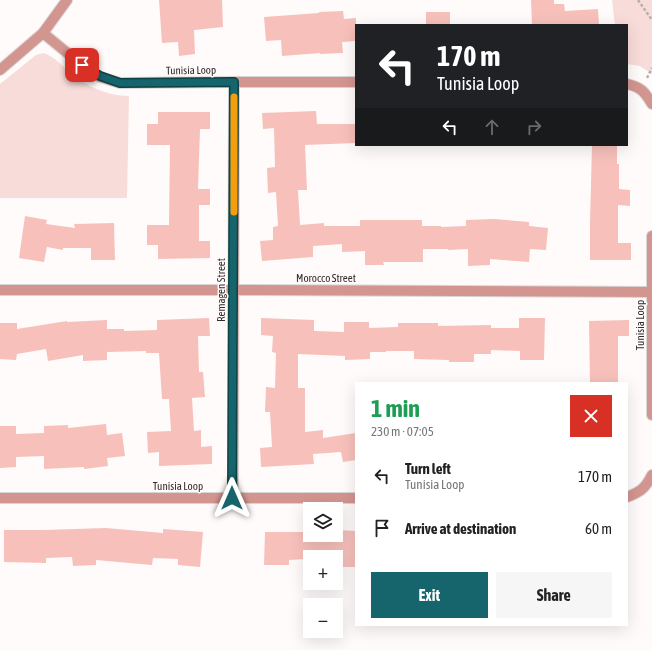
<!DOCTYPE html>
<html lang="en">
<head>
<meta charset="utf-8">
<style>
	body { margin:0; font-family:"Asap Condensed",sans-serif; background:#f6f6f6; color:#222; height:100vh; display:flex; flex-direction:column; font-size:15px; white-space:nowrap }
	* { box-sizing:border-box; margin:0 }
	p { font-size:13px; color:#767676 }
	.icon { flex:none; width:22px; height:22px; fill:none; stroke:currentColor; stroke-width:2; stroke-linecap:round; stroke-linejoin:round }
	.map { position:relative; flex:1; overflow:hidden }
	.sheet { position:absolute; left:355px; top:382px; width:273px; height:244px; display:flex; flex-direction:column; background:#fff; border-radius:0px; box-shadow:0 4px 16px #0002 }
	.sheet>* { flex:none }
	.hud { position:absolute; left:355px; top:24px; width:273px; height:122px; border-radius:0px; box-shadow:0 4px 16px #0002; background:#202124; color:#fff; overflow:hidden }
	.tools { position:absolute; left:303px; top:502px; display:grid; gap:8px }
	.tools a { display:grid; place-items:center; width:40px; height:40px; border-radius:0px; background:#fff; box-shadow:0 4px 16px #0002; font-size:20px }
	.pin { position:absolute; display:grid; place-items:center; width:34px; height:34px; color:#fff; margin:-17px; border-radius:8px; box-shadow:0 2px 6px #0006 }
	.me { position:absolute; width:44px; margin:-22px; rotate:0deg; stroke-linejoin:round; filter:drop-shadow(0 0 3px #0008) }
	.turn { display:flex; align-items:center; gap:14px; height:84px; padding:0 16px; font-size:18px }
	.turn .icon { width:52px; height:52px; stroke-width:2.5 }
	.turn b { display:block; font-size:28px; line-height:34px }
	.lanes { display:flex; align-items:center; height:38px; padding:0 16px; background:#0003; justify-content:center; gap:20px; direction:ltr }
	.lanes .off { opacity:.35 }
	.round { display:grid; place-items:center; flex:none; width:42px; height:42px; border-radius:0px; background:#f6f6f6 }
	.summary { display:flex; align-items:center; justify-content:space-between; height:68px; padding:0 16px }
	h1 { font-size:24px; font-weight:700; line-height:30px; color:#1e9e55 }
	.action { display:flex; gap:8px; margin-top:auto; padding:8px 16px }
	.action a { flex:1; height:46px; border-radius:0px; background:#17656c; color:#fff; font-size:16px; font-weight:700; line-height:46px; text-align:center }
	.action a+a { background:#f6f6f6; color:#222 }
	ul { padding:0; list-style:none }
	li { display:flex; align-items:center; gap:12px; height:52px; padding:0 16px }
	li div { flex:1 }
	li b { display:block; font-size:15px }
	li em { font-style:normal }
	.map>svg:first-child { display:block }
	.green { fill:#f8dcd9 }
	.building { fill:#f7c0bb }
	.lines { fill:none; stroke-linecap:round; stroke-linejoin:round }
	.street-casing { stroke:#d9d6d5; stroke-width:12 }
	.path { stroke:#b5b1b0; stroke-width:2.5; stroke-dasharray:3 2; stroke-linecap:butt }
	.street { stroke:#d39590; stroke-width:10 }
	.route-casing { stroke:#0f4246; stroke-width:10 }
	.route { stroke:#17656c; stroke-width:7 }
	.slow { stroke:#f59e0b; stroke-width:7 }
	.labels { text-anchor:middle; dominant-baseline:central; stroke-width:3; stroke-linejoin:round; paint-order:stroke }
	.street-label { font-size:11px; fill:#312b2a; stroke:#fefbfa }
</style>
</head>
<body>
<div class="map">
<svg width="652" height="650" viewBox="0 0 652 650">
	<rect width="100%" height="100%" fill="#fefbfa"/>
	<g class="green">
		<path d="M 612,0 L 652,0 L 652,74 L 640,66 L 627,64 L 627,25 L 615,25 Z"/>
		<path d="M 44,53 C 56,58 60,64 69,72 C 87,86 106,96 129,96 L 127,198 L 0,198 L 0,84 L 36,55 Z"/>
	</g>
	<g class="building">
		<path d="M 159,0 L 222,0 L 223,27 L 194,30 L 195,54 L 179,56 L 178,42 L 162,43 Z"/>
		<path d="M 531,0 L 554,0 L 554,4 L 564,4 L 565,11 L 598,9 L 599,25 L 532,25 Z"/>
		<path d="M 343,11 L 344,19 L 356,18 L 356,41 L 342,42 L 343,53 L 320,54 L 320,53 L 282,56 L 281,40 L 266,41 L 264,17 L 319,13 L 319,12 Z"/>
		<rect x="426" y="12" width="24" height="13"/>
		<path d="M 316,111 L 317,124 L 356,124 L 356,143 L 305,145 L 307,190 L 298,190 L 300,225 L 324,223 L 324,226 L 360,226 L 360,220 L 422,220 L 422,226 L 441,226 L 441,227 L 466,226 L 466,220 L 494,219 L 529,222 L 529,226 L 548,228 L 546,250 L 530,249 L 529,262 L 490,259 L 490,265 L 468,266 L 468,249 L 448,250 L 448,249 L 423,249 L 423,262 L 383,262 L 384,265 L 365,265 L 365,251 L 342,252 L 342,244 L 313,246 L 313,257 L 262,261 L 260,241 L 273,240 L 273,227 L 278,226 L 276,192 L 268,193 L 267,168 L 275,167 L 274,128 L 263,129 L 262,113 Z"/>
		<path d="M 158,112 L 210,112 L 210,129 L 200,129 L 198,189 L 210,189 L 210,205 L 199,205 L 199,241 L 210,241 L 210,258 L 158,259 L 158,245 L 147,245 L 147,225 L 169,225 L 170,145 L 147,145 L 147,124 L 158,124 Z"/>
		<path d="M 592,145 L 617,145 L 617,164 L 619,164 L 619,189 L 630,190 L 630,206 L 618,205 L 618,243 L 631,243 L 631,260 L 590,260 L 590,223 Z"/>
		<path d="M 25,216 L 47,220 L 46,224 L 75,228 L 74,224 L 114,223 L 115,260 L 91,260 L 91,248 L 63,248 L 63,250 L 47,247 L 44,262 L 19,258 Z"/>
		<path d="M 209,318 L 210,336 L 198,336 L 199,372 L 203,372 L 205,397 L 192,398 L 194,431 L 201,430 L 201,447 L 212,446 L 212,464 L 159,466 L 159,452 L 148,453 L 147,432 L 171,431 L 169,399 L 162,399 L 159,353 L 146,353 L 146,351 L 107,352 L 107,360 L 83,361 L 83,355 L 48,361 L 46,349 L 17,354 L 16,360 L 0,359 L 0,323 L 17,323 L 17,329 L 67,321 L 67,322 L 107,320 L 107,329 L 124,329 L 124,331 L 157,330 L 157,320 Z"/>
		<path d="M 261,318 L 314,320 L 314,331 L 344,332 L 344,322 L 369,322 L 369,328 L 398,327 L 398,323 L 438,323 L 438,326 L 491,325 L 491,328 L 519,328 L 519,318 L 545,318 L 544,360 L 520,360 L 520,351 L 491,350 L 491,354 L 474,354 L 474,362 L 449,362 L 449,360 L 414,359 L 414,351 L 386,351 L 386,352 L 370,352 L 370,359 L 345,360 L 345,356 L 298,354 L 298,388 L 305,388 L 305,432 L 323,430 L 323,438 L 356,433 L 356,460 L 343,462 L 341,452 L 313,454 L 314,464 L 261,467 L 260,448 L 272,447 L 270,412 L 265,412 L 266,387 L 275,388 L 276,353 L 272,352 L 273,336 L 261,335 Z"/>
		<path d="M 629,320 L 629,336 L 618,336 L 618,383 L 590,383 L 589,321 Z"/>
		<path d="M 106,424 L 107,435 L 122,433 L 125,456 L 107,458 L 108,466 L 84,469 L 84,467 L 44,469 L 44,456 L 16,457 L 16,467 L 0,468 L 0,426 L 16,426 L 16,434 L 44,433 L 44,426 L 68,425 L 68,428 Z"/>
		<path d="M 106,528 L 163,533 L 163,529 L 203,532 L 200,567 L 178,565 L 178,559 L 153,558 L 152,565 L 96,560 L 96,565 L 73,566 L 72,557 L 46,558 L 46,563 L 4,562 L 4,530 L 44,530 Z"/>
		<path d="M 336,530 L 356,531 L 356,567 L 336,567 L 336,557 L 307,557 L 307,559 L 289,560 L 289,565 L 264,565 L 265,532 L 308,532 L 308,535 L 336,535 Z"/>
	</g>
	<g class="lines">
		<g class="street-casing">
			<g id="street">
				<path d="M 43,33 L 82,65 L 100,77 L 120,83 L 234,82 L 356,82"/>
				<path d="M 0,70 L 43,33 L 67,0"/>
				<path d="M 627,84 C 641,87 645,92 652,104"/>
				<path d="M 652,236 L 652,415"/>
				<path d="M 0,290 L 233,290 L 652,292"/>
				<path d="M 627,497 C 640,492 645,489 652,475"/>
				<path d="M 0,498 L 356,498"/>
				<path d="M 233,498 L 234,82"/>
			</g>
		</g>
		<g class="path">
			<path d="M 638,0 L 652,20"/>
			<path d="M 647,78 L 652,68"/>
		</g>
		<use href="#street" class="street"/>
	</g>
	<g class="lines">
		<g class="route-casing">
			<path id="route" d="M 82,65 L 100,76 L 120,83 L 234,82 L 232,498"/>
		</g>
		<use href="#route" class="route"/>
		<path class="slow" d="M 234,212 L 234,97"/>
	</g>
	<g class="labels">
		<g class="street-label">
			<text transform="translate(191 70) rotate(-1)">Tunisia Loop</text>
			<text x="326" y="278">Morocco Street</text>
			<text transform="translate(221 290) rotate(-90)">Remagen Street</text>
			<text transform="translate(640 325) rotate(-90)">Tunisia Loop</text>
			<text x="178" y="486">Tunisia Loop</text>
		</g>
	</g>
</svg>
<div class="tools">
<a><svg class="icon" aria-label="layers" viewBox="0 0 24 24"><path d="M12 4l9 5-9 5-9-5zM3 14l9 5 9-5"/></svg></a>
<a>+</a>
<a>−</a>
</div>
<div class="pin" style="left:82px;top:65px;background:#d93025"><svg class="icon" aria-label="arrive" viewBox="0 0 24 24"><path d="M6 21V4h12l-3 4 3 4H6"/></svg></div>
<svg class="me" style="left:232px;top:498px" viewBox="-20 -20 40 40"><path d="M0-17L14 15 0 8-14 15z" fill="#17656c" stroke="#fff" stroke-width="4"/></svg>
<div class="hud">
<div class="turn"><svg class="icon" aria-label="left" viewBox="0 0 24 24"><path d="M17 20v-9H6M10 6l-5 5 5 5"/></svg><div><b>170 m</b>Tunisia Loop</div></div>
<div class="lanes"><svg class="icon" aria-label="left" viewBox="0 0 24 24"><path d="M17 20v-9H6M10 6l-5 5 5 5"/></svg><svg class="icon off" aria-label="ahead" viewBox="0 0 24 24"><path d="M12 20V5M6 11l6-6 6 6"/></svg><svg class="icon off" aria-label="right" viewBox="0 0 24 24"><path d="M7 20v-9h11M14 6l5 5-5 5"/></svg></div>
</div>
<section class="sheet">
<div class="summary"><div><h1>1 min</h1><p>230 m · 07:05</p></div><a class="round" style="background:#d93025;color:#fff"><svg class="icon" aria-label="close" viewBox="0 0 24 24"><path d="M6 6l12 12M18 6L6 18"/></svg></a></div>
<ul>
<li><svg class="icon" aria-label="left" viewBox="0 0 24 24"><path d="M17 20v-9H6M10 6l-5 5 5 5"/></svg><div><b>Turn left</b><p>Tunisia Loop</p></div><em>170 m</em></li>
<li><svg class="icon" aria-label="arrive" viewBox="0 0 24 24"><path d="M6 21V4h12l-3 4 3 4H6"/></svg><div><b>Arrive at destination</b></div><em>60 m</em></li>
</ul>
<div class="action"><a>Exit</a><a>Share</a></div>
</section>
</div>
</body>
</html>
